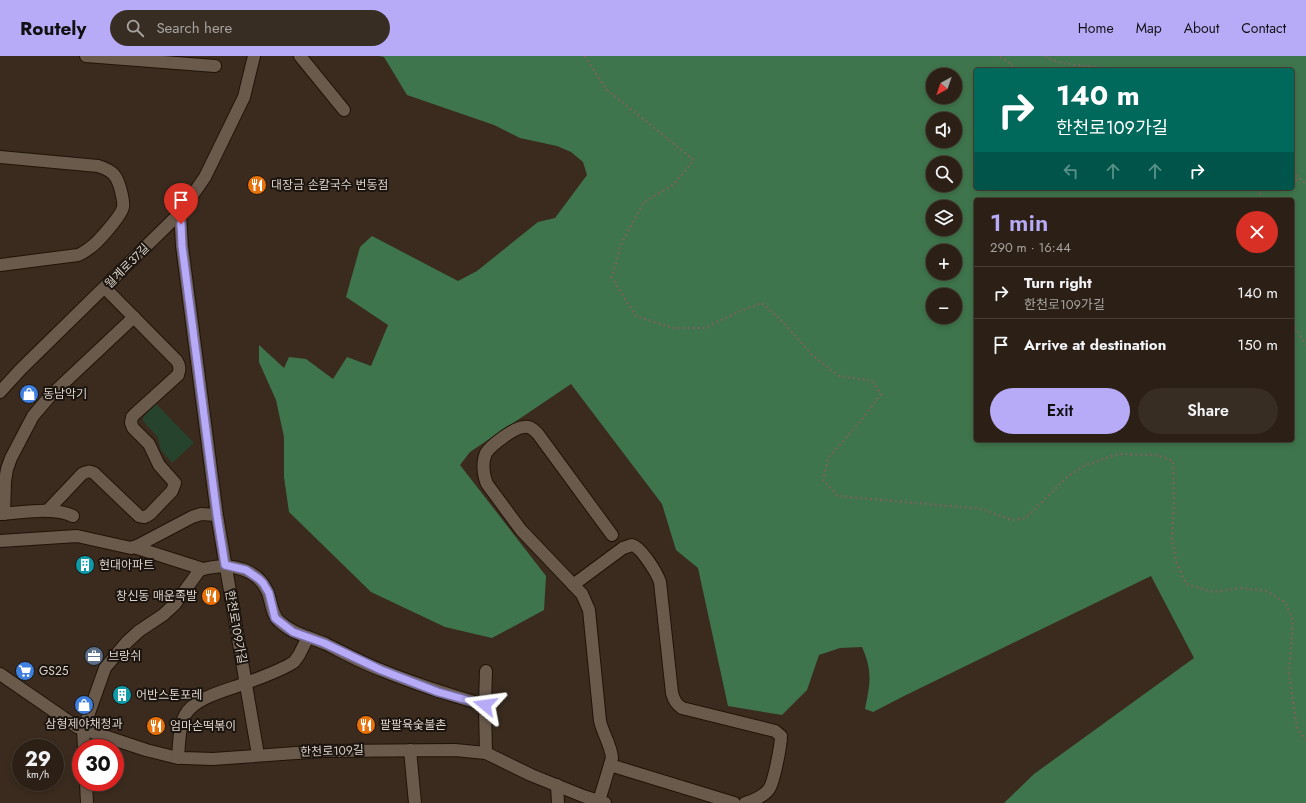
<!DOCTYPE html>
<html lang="en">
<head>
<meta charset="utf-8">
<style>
	body { margin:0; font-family:Jost,"Noto Sans KR",sans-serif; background:#382d23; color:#f1f3f6; height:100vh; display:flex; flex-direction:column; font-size:15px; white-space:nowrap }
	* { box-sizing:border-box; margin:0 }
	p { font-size:13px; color:#a6a3a1 }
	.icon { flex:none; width:22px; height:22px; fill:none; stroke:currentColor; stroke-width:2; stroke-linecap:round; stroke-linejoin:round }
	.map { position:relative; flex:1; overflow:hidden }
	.details { position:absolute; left:974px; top:142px; width:320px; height:244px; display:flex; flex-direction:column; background:#2c2016; border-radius:4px; box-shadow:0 2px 6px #0003,0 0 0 1px #483e35 }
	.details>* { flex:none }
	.guide { position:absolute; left:974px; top:12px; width:320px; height:122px; border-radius:4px; box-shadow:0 2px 6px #0003,0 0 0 1px #483e35; background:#00695c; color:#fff; overflow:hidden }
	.needle { width:26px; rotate:220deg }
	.fabs { position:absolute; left:926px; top:12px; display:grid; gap:8px }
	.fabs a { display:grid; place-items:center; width:36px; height:36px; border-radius:50%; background:#2c2016; box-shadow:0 2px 6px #0003,0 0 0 1px #483e35; font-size:20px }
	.speed { position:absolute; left:12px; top:683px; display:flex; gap:8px; font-size:20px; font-weight:700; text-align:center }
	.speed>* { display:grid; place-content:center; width:52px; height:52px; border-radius:50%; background:#2c2016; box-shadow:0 2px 6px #0003,0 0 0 1px #483e35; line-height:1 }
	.speed small { font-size:10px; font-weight:400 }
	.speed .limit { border:6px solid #d22; background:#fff; color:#111 }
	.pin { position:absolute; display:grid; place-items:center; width:34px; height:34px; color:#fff; margin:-41px -17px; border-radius:50% 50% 50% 0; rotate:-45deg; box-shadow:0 0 4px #0007 }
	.pin .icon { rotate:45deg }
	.me { position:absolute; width:44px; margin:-22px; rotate:286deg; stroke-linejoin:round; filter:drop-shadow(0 0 3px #0008) }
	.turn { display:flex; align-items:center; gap:14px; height:84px; padding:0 16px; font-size:18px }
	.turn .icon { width:52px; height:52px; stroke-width:2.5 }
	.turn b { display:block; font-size:28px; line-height:34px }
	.lanes { display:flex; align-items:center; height:38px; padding:0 16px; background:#0003; justify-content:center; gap:20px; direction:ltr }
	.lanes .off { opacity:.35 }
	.round { display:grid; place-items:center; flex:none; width:42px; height:42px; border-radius:21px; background:#382d23 }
	.head { display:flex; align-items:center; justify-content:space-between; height:68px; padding:0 16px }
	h1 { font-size:24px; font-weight:600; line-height:30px; color:#b7abf8 }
	.action { display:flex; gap:8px; margin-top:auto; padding:8px 16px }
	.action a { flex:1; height:46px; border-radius:24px; background:#b7abf8; color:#111; font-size:16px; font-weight:600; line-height:46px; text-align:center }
	.action a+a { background:#382d23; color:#f1f3f6 }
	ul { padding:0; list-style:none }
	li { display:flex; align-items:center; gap:12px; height:52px; padding:0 16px; border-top:1px solid #483e35 }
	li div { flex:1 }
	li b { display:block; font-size:15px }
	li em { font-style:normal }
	header { display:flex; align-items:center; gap:24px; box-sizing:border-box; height:56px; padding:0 20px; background:#b7abf8; color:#111 }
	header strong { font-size:19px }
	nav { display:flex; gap:22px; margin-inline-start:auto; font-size:14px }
	.search { width:280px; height:36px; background:#382d23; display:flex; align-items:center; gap:10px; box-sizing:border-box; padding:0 14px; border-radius:22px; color:#a6a3a1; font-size:15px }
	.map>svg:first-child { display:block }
	.green { fill:#26442d }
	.forest { fill:#3f754c; fill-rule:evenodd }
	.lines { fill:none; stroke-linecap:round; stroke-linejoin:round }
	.minor-casing { stroke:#201308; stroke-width:14 }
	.path { stroke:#72655a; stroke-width:2.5; stroke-dasharray:2 3; stroke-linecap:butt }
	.minor { stroke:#6a5a4c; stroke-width:12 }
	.route-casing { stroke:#776fa1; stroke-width:10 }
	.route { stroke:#b7abf8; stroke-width:7 }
	.labels { text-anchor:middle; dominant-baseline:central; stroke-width:4; stroke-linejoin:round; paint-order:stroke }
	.poi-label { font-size:12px; fill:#dcd3cb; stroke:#1c150f; text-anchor:start }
	.street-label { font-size:12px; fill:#dcd3cb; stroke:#1c150f }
</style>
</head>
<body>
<header>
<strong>Routely</strong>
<div class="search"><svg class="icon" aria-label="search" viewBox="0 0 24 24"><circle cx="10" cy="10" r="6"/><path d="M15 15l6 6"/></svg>Search here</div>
<nav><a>Home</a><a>Map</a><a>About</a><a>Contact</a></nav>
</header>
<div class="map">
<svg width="1306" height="747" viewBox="0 0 1306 747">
	<rect width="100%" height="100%" fill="#3a2b1e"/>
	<path class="green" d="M 156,348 L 194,387 L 172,407 L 161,394 L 158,382 L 156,379 L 143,365 L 143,362 L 145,359 Z"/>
	<path class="forest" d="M 379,0 L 1306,0 L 1306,747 L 1004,747 L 1034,718 L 1194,602 L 1151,520 L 904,640 L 873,656 L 865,653 C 870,628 873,616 862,591 L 840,592 L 819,599 L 807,634 L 782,659 L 728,650 L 698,512 L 676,494 L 662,448 L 571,328 L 470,396 L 460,409 L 546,520 L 544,554 L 492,582 L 445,571 L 371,536 L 289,456 L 284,421 L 284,381 L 276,344 L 259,306 L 259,289 L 284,312 L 289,301 L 306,303 L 333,323 L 347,301 L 371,310 L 388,269 L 346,241 L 360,191 L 372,180 L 458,225 L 477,215 L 538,166 L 555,162 L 587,119 L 583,106 L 571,96 L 557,90 L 520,82 L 494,69 L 407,39 L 384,1 ZM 976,14 L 1292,14 L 1292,132 L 976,132 ZM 933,19 L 955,19 L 955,41 L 933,41 ZM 933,63 L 955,63 L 955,85 L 933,85 ZM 933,107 L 955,107 L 955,129 L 933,129 ZM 976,144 L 1292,144 L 1292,384 L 976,384 ZM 933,151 L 955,151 L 955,173 L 933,173 ZM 933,195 L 955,195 L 955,217 L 933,217 ZM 933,239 L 955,239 L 955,261 L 933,261 Z"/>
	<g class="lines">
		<g class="minor-casing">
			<g id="minor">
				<path d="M 86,0 L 215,10"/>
				<path d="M 300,0 L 344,54"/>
				<path d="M 0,101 L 98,110 C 114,115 117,120 121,135 C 122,140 124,146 123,151 C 122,159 98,186 91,191 C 87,194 83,197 78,199 L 0,209"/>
				<path d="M 180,157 L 182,190 L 217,459 L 258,699"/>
				<path d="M 0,336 L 21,313 L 180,157 L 205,121 L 244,41 L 254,0"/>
				<path d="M 47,455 L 82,418 C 87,415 89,415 94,417 L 139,460 C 144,462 146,461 150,458 L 172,435 L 175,427 L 159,409 L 149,388 L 133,372 L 131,367 L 132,361 L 136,357 L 178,319 C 180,313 180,310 177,305 L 105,232"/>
				<path d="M 0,458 C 22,457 52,450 73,460"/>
				<path d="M 4,458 L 5,425 L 7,413 L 11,402 L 33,360 L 50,340 L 134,261"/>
				<path d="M 0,485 L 77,480 L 131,492 L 137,490 L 192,461 L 201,458 L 217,459"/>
				<path d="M 134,491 L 203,513"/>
				<path d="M 573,529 L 623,492 L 632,489 C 641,491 657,517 660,526 L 672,637 C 674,644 676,648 682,652 L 775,675 L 781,680 C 781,689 774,726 769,733 C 764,740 753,745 745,747"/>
				<path d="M 486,615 L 485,649 L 486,697"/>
				<path d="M 0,618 L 77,671 L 146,694 L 174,701 L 184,702 L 213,703 L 324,695 L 455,694 L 486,697 L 531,719 L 583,740 L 605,747"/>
				<path d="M 84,692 L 83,674 L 105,612 L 110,606 L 127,586 L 139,575 L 163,559 L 175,548 L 199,515 C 204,512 209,512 214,511 C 233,508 257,514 266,533 C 272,543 270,558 280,566 C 293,578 310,581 326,588 C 344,597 362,607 381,614 C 415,628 450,639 485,649"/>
				<path d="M 410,694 L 415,747"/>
				<path d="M 178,702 C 179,690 179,670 185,659 C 195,641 228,634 246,627 C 262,621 280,615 294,606 L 299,599 L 308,581"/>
				<path d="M 610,709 L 734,747"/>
				<path d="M 86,726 L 87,747"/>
				<path d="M 557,729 L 558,747"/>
				<path d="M 599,745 L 612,702 C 611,689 603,678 600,665 L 589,554 L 582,538 L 521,474 L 487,428 C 483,419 482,406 486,397 C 491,389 515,371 524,371 C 531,370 534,374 538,378 L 612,479"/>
			</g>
		</g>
		<g class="path">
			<path d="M 585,0 L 606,33 L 694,104 L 673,129 L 644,146 L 621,188 L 612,222 L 636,260 L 673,272 L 705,272 L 738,256 L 762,247 L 784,267 L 813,300 L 839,320 L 872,325 L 881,338 L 860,366 L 829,401 L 823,424 L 838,440 L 982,453 L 1012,464 L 1026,462 L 1067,421 L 1086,409 L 1118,398 L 1157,399 L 1173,405 L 1174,445 L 1172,484 L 1176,505 L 1186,528 L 1213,536 L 1240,532 L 1266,535 L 1285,546 L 1293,564 L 1289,619 L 1297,672 L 1306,684"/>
			<path d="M 1000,0 L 1012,9 L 1013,14"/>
			<path d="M 1045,0 C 1064,12 1090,8 1112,14"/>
			<path d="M 1292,116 L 1299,122"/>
			<path d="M 1292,128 L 1299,122 L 1306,128"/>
			<path d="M 1258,132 L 1262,144"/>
			<path d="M 1292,267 L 1306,289"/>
		</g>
		<use href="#minor" class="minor"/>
	</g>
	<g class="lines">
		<g class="route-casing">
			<path id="route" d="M 181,168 L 182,190 L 217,459 L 225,509 L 246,514 L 259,523 L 263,527 L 269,537 L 275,562 L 293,576 L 324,587 L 381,614 L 438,636 L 485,649"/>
		</g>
		<use href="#route" class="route"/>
	</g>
	<defs>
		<g id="restaurant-disc" transform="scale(1)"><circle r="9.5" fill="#e8710a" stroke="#1c150f"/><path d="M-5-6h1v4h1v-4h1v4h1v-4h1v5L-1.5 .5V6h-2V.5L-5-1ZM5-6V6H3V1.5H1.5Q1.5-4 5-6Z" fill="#fff"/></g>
		<g id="shop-disc" transform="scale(1)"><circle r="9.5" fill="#3f7fe0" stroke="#1c150f"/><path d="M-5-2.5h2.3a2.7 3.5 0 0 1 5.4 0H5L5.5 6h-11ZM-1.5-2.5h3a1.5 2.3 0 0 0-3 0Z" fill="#fff"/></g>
		<g id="building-disc" transform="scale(1)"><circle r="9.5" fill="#0f9aa8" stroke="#1c150f"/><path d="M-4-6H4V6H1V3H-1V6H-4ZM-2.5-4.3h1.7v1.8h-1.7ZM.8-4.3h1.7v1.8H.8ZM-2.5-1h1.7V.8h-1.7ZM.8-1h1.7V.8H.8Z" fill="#fff"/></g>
		<g id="office-disc" transform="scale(1)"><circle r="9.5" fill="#5c6f8a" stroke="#1c150f"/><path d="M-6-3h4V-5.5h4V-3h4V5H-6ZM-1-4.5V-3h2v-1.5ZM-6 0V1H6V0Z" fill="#fff"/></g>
		<g id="supermarket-disc" transform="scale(1)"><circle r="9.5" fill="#3f7fe0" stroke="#1c150f"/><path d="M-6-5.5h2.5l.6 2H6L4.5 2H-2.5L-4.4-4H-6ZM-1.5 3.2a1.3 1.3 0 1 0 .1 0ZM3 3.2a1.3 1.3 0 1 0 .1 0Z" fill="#fff"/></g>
	</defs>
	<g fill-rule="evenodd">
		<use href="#restaurant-disc" x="257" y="129"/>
		<use href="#shop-disc" x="29" y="338"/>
		<use href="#building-disc" x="85" y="509"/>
		<use href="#restaurant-disc" x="211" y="540"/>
		<use href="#office-disc" x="94" y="600"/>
		<use href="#supermarket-disc" x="25" y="615"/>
		<use href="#building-disc" x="122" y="639"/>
		<use href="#shop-disc" x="84" y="649"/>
		<use href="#restaurant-disc" x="366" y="669"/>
		<use href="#restaurant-disc" x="156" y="670"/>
	</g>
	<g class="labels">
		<g class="poi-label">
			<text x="271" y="129">대장금 손칼국수 번동점</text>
			<text x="43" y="338">동남악기</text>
			<text x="99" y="509">현대아파트</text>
			<text x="197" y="540" text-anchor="end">창신동 매운족발</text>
			<text x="108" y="600">브랑쉬</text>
			<text x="39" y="615">GS25</text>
			<text x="136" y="639">어반스톤포레</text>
			<text x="84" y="668" text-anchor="middle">삼형제야채청과</text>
			<text x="380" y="669">팔팔육숯불촌</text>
			<text x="170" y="670">엄마손떡볶이</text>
		</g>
		<g class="street-label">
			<text transform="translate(127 210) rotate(-45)">월계로37길</text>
			<text transform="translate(236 571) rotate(80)">한천로109가길</text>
			<text transform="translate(332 695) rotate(-2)">한천로109길</text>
		</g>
	</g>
</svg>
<div class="fabs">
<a><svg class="needle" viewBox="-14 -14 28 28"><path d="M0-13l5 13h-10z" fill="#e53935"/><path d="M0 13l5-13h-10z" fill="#a6a3a1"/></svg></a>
<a><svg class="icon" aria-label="sound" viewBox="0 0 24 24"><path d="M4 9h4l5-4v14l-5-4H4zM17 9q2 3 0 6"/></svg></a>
<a><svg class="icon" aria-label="search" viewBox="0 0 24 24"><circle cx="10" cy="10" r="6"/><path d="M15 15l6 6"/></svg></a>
<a><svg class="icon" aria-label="layers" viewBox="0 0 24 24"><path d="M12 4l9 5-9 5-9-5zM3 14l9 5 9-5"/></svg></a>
<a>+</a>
<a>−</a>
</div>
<div class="speed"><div>29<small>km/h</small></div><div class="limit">30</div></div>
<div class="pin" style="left:181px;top:168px;background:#d93025"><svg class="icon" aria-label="arrive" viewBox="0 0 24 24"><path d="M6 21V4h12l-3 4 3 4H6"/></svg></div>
<svg class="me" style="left:485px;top:649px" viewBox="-20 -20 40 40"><path d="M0-17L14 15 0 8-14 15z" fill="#b7abf8" stroke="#fff" stroke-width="4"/></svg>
<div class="guide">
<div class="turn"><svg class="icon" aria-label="right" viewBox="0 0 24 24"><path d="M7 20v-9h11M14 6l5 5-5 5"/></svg><div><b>140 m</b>한천로109가길</div></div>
<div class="lanes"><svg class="icon off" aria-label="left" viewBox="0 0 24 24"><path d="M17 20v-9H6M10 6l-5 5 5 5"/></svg><svg class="icon off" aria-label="ahead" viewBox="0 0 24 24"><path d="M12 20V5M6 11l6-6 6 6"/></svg><svg class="icon off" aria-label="ahead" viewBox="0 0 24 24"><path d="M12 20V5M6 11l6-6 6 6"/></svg><svg class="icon" aria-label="right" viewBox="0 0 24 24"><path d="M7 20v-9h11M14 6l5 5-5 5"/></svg></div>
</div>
<section class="details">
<div class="head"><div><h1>1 min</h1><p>290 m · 16:44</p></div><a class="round" style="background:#d93025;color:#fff"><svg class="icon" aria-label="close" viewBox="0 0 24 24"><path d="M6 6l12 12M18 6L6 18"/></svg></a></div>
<ul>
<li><svg class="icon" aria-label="right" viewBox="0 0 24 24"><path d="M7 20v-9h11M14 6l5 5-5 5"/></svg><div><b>Turn right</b><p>한천로109가길</p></div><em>140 m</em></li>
<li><svg class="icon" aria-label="arrive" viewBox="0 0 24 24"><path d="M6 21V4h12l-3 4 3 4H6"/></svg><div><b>Arrive at destination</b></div><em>150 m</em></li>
</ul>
<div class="action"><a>Exit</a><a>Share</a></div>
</section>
</div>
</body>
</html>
